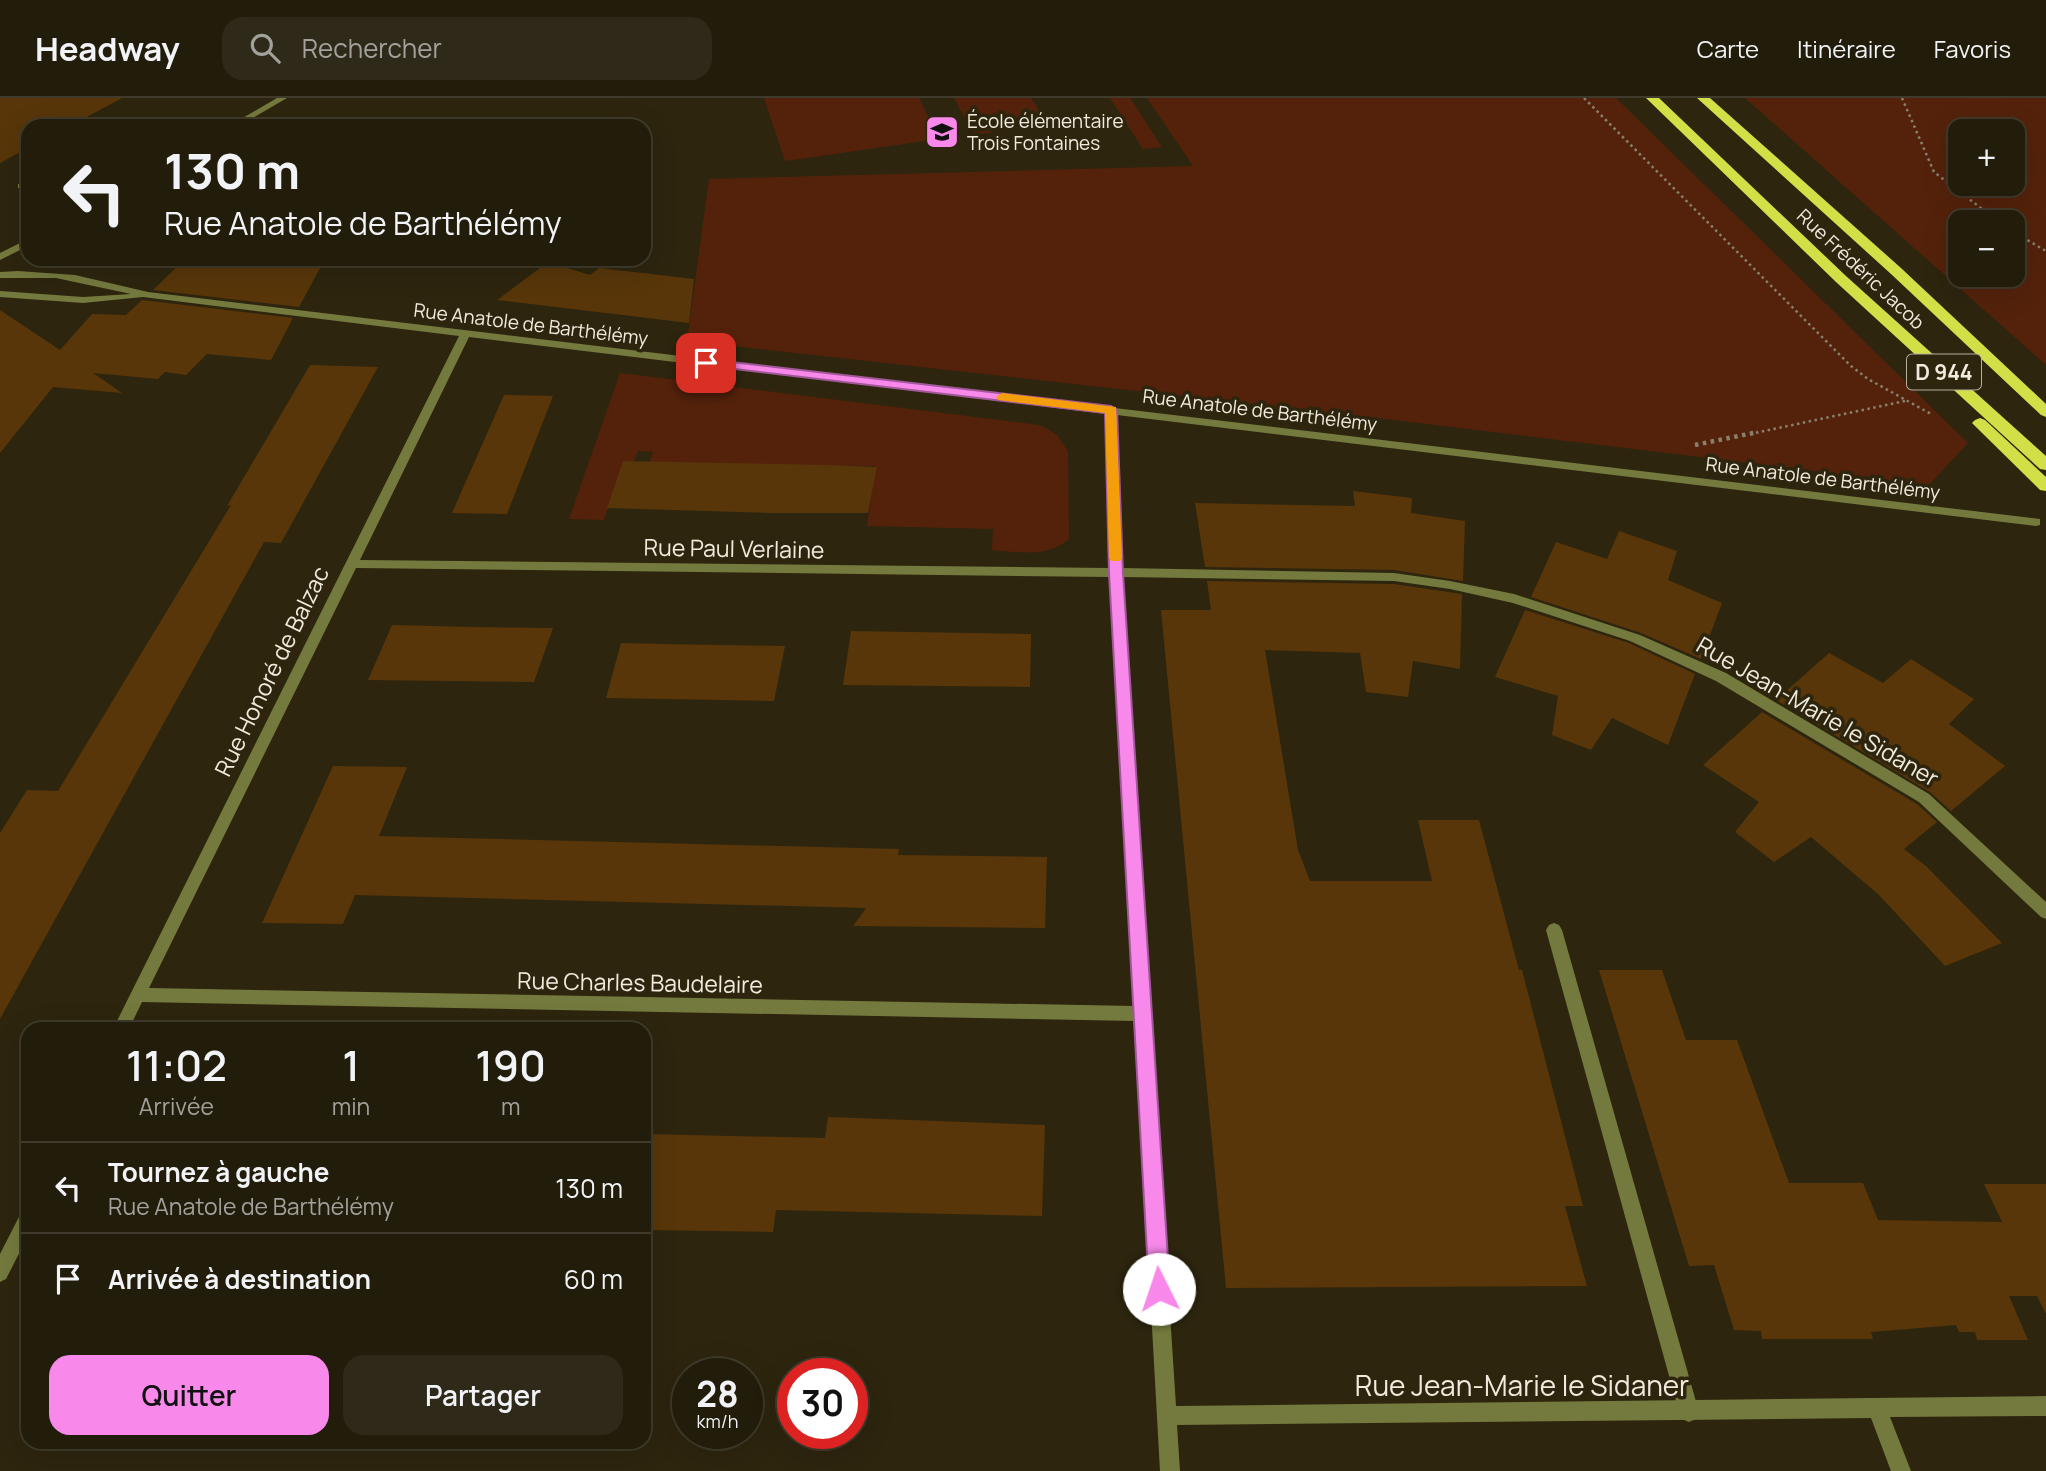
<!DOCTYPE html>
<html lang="fr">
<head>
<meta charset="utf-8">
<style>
	body { margin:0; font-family:Manrope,sans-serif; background:#2e2918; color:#f1f3f6; height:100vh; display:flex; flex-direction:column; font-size:26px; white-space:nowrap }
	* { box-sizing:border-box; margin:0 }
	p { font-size:23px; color:#a2a19c }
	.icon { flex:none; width:38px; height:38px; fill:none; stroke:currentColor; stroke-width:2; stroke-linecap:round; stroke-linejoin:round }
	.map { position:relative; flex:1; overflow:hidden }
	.details { position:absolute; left:21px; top:924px; width:630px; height:427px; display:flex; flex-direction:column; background:#221c0a; border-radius:21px; box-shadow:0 7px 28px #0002,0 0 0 2px #3f3a2b }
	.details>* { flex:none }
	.top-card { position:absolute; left:21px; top:21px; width:630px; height:147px; border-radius:21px; box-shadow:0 7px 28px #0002,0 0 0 2px #3f3a2b; background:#221c0a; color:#f1f3f6; overflow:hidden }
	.controls { position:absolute; left:1948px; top:21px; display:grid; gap:14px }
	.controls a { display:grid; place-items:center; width:77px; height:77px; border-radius:14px; background:#221c0a; box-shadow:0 7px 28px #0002,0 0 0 2px #3f3a2b; font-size:35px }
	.speed { position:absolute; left:672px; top:1260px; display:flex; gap:14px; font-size:35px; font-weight:700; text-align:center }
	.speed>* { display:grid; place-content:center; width:91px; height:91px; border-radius:50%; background:#221c0a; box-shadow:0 7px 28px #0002,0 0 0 2px #3f3a2b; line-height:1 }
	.speed small { font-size:18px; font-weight:400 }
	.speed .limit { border:10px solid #d22; background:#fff; color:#111 }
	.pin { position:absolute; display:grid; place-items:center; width:60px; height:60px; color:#fff; margin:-30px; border-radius:14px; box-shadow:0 4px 10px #0006 }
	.me { position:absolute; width:77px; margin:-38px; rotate:356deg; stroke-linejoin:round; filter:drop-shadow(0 0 5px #0008) }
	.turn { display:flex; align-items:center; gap:24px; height:147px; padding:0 28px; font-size:32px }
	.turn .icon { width:91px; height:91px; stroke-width:2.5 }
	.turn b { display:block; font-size:49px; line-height:60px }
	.eta { display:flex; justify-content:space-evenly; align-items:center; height:119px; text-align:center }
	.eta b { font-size:42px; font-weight:600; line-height:49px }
	.action { display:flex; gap:14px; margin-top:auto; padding:14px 28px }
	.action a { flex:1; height:80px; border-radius:21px; background:#f888ea; color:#111; font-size:28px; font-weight:600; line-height:80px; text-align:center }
	.action a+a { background:#2e2918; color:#f1f3f6 }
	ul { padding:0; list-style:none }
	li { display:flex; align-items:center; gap:21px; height:91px; padding:0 28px; border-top:2px solid #3f3a2b }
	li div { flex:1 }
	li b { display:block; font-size:26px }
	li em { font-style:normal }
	header { display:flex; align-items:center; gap:42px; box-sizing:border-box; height:98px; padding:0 35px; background:#221c0a; border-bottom:2px solid #3f3a2b }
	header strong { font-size:33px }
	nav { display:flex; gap:38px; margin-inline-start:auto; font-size:24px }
	.search { width:490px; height:63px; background:#2e2918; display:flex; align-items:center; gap:18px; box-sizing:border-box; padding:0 24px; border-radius:21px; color:#a2a19c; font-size:26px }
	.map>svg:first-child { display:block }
	.green { fill:#54220b; fill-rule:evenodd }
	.building { fill:#58360a }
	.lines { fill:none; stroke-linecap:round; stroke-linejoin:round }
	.path-far1 { stroke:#88816e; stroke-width:2.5; stroke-dasharray:2.5 3.5; stroke-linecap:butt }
	.path { stroke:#88816e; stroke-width:4.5; stroke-dasharray:3.5 4.5; stroke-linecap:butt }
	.service { fill:#747a3e; fill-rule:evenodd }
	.minor { fill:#747a3e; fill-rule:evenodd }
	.trunk { fill:#d3df47; fill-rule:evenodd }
	.route { fill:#f888ea; stroke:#a15898; stroke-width:2 }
	.slow { fill:#f59e0b }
	.labels { text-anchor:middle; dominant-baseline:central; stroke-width:7; stroke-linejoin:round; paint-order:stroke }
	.far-poi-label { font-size:19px; fill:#f0ebdd; stroke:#2d250e; text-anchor:start }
	.far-street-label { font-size:19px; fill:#f0ebdd; stroke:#2d250e }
	.shield { fill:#2d250e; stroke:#b6b09f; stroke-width:2 }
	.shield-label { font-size:21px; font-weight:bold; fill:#f0ebdd }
	.street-label { font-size:23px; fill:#f0ebdd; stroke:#2d250e }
	.near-street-label { font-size:28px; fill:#f0ebdd; stroke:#2d250e }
</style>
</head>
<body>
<header>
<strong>Headway</strong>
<div class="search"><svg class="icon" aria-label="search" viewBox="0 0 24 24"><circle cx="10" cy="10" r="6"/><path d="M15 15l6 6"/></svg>Rechercher</div>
<nav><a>Carte</a><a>Itinéraire</a><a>Favoris</a></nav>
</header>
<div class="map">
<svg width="2046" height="1373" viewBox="0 0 2046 1373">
	<rect width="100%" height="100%" fill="#2d250e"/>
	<g class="green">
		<path d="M 764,0 L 919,0 L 939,41 L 785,63 Z"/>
		<path d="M 954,0 L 1031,0 L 1047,25 L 974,37 Z"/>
		<path d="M 1110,0 L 1130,0 L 1162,49 L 1143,51 Z"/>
		<path d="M 1147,0 L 1616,0 L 1968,345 L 1929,387 L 1370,319 L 687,243 L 709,81 L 1193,68 Z"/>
		<path d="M 1745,0 L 2046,0 L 2046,267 ZM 2012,33 L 2012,86 L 1960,86 L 1960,33 ZM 2012,124 L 2012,177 L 1960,177 L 1960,124 Z"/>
		<path d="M 620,275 L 1040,327 L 1056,336 L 1068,353 L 1069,441 C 1047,460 1019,454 992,452 L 993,431 L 867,428 L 876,368 L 649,366 L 653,354 L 638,353 L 634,363 L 623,364 L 604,422 L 569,421 Z"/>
	</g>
	<g class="building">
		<path d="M 0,0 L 122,0 L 70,28 L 28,28 L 28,50 L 0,65 Z"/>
		<path d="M 185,161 L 325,161 L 299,209 L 153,192 Z"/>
		<path d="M 548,164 L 590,177 L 599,170 L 694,181 L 689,225 L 497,202 Z"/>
		<path d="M 142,202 L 293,220 L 271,262 L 207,256 L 186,277 L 165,274 L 158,281 L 93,275 L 122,295 L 53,289 L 0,355 L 0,212 L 60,252 L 92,216 L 126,217 Z"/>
		<path d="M 310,267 L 378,269 L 281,445 L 264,444 L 0,921 L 0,735 L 27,692 L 58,693 L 231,407 L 227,408 Z"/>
		<path d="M 504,297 L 553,298 L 507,416 L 452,415 Z"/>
		<path d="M 623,363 L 830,367 L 877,369 L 868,415 L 770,415 L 607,410 Z"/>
		<path d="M 1353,393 L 1412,400 L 1411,415 L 1465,423 L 1463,483 L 1394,472 L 1205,469 L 1195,405 L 1355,408 Z"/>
		<path d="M 1619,433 L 1677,453 L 1668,482 L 1722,505 L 1701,561 L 1641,535 L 1531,499 L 1556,444 L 1607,461 Z"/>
		<path d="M 1207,483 L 1394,486 L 1462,496 L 1460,571 L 1413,563 L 1408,599 L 1366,594 L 1360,555 L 1265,552 L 1298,752 L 1310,783 L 1432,783 L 1418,722 L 1479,722 L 1519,872 L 1522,872 L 1583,1108 L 1565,1108 L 1587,1188 L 1226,1190 L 1161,512 L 1211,512 Z"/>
		<path d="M 1525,512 L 1629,545 L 1695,576 L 1668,647 L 1612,620 L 1591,652 L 1552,637 L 1558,598 L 1495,579 Z"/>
		<path d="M 392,527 L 472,529 L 553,530 L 534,584 L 368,582 Z"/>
		<path d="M 851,533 L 1031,536 L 1030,589 L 843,587 Z"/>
		<path d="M 621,545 L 663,546 L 785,548 L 774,603 L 606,600 Z"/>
		<path d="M 1829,555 L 1883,585 L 1911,561 L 1974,601 L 1949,626 L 2005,668 L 1951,713 L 1930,694 L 1776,602 Z"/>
		<path d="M 1762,614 L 1917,706 L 1937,724 L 1904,751 L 1926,768 L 2002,845 L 1945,868 L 1879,797 L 1811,739 L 1774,764 L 1735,734 L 1759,704 L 1703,667 Z"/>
		<path d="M 333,668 L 407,669 L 379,738 L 899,751 L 898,757 L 1047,759 L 1045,830 L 853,828 L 866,810 L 355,797 L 343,826 L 262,825 Z"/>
		<path d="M 1599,872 L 1662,872 L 1686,942 L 1737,942 L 1789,1085 L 1863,1085 L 1878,1122 L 2002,1124 L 1984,1086 L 2046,1086 L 2046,1216 L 2037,1198 L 2009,1198 L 2028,1242 L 1977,1242 L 1975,1234 L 1959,1234 L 1956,1227 L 1871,1234 L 1873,1241 L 1762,1241 L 1761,1233 L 1734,1232 L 1714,1167 L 1689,1168 Z"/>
		<path d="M 828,1019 L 1045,1027 L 1042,1118 L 776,1112 L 773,1134 L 644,1132 L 644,1036 L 825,1040 Z"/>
	</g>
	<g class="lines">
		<g class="path-far1">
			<path d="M 1584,0 L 1851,268 L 1868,281 L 1931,316"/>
			<path d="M 1902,0 L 1934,74 L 1999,124"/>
			<path d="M 2012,133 L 2046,153"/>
			<path d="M 1750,336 L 1905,303"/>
		</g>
		<path class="path" d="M 1695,347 L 1758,334"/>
		<g class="service">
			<path d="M 21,85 L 28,87 L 28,93 L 18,90 L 18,86 Z"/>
			<path d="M 1554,825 L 1559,827 L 1562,832 L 1699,1314 L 1696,1321 L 1689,1324 L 1682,1321 L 1679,1314 L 1546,832 L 1549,827 Z"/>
		</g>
		<g class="minor">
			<path d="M 277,0 L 287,0 L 239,28 L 229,28 Z"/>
			<path d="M 28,141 L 28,148 L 0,162 L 0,155 Z"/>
			<path d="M 18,173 L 75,177 L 148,194 L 2040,421 L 2040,427 L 2036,428 L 1117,317 L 1122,470 L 1394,475 L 1450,483 L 1514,496 L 1640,537 L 1726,575 L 1929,696 L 2046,804 L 2046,821 L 2041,819 L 1919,704 L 1716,583 L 1630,543 L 1513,505 L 1450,491 L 1394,483 L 1122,479 L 1176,1308 L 2046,1298 L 2046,1318 L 1890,1319 L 1911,1373 L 1891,1373 L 1871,1320 L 1177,1327 L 1180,1373 L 1160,1373 L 1135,923 L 142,904 L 129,931 L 113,931 L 459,238 L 143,199 L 83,205 L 0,199 L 0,193 L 83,199 L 131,196 L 56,180 L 0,180 L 0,174 ZM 469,239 L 1106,316 L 1110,470 L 360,462 ZM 356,470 L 1110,479 L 1134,908 L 149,890 Z"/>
			<path d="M 28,1110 L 28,1138 L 6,1181 L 0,1184 L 0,1156 L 22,1113 Z"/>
		</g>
		<g class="trunk">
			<path d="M 1646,0 L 1659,0 L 1846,178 L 2046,358 L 2046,372 L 2040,371 L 1836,184 Z"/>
			<path d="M 1697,0 L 1710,0 L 1901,170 L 2046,306 L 2046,319 L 2041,317 L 1891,176 Z"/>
			<path d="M 1980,320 L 1985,322 L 2046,379 L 2046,393 L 2040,392 L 1975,328 L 1972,325 L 1975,322 Z"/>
		</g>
	</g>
	<path class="route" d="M 706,261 L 1111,308 L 1117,312 L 1123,475 L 1170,1191 L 1167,1198 L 1159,1201 L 1152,1198 L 1149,1191 L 1109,475 L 1105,315 L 702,267 L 702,262 Z"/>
	<path class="slow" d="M 1002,295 L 1116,309 L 1122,460 L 1120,463 L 1111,463 L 1109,460 L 1105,315 L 998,302 L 996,299 Z"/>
	<defs>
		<g id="school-square" transform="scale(1.75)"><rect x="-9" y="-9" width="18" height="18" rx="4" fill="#f888ea" stroke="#2d250e"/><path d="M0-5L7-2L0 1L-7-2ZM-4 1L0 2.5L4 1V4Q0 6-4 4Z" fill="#111"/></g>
	</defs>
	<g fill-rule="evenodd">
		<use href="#school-square" x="942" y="34"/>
	</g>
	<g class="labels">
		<g class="far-poi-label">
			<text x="967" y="23">École élémentaire<tspan x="967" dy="22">Trois Fontaines</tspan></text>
		</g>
		<g class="far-street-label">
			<text transform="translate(1861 171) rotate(43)">Rue Frédéric Jacob</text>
			<text transform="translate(531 226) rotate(7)">Rue Anatole de Barthélémy</text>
			<text transform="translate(1260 312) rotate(7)">Rue Anatole de Barthélémy</text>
			<text transform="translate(1823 380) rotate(7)">Rue Anatole de Barthélémy</text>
		</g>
		<rect class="shield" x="1907" y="256.5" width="74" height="35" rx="5"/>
		<g class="shield-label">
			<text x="1944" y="274">D 944</text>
		</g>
		<g class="street-label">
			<text transform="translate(734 450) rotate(1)">Rue Paul Verlaine</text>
			<text transform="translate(271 573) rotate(-64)">Rue Honoré de Balzac</text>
			<text transform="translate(1818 613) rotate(30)">Rue Jean-Marie le Sidaner</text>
			<text transform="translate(640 884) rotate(1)">Rue Charles Baudelaire</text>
		</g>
		<g class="near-street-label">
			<text x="1522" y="1287">Rue Jean-Marie le Sidaner</text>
		</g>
	</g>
</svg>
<div class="controls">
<a>+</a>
<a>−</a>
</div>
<div class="speed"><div>28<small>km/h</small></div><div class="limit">30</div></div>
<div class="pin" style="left:706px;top:265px;background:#d93025"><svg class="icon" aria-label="arrive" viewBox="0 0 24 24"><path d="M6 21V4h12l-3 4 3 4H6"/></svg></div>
<svg class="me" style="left:1159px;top:1191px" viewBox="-20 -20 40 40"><circle r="19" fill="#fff"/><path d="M0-13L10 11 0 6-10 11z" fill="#f888ea"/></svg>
<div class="top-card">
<div class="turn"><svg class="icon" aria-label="left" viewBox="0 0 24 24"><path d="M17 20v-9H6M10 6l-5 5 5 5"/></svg><div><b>130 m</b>Rue Anatole de Barthélémy</div></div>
</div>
<section class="details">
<div class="eta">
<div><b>11:02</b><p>Arrivée</p></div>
<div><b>1</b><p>min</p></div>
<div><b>190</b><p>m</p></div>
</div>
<ul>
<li><svg class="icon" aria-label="left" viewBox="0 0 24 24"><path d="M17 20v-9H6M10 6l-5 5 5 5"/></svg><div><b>Tournez à gauche</b><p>Rue Anatole de Barthélémy</p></div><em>130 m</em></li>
<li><svg class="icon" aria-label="arrive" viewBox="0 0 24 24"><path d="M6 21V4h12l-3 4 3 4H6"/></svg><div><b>Arrivée à destination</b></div><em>60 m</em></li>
</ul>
<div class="action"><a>Quitter</a><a>Partager</a></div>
</section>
</div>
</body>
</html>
